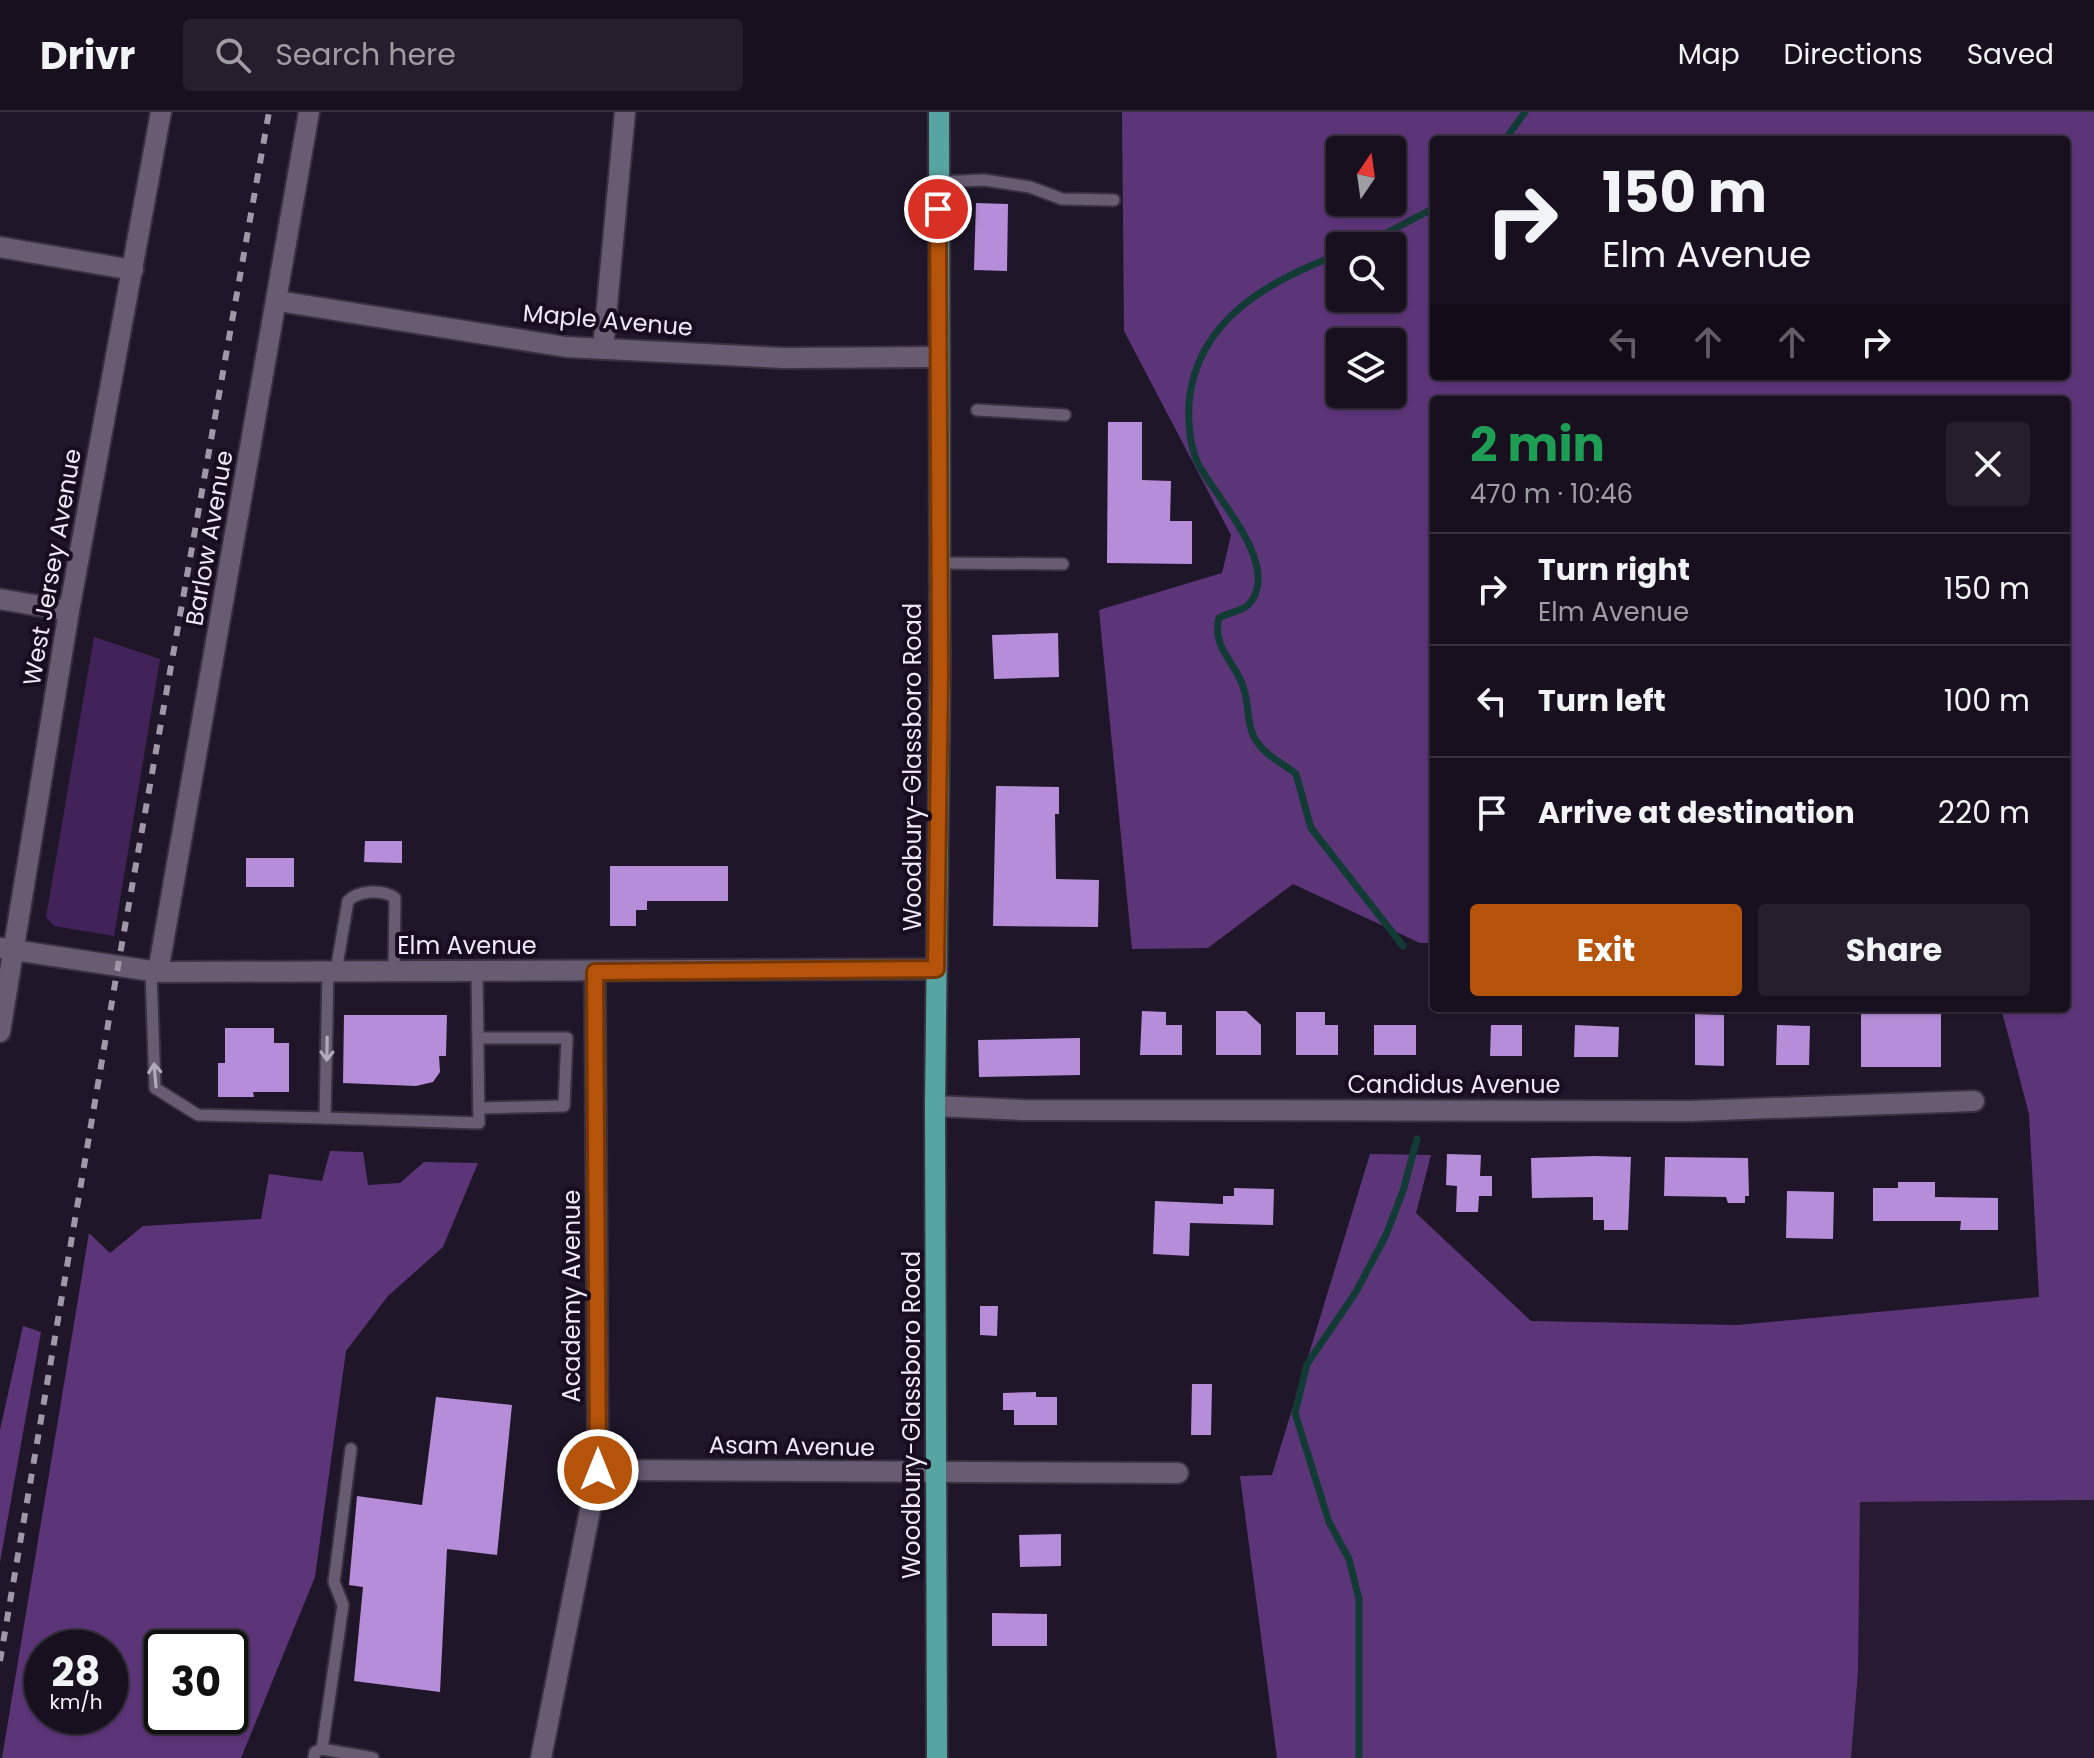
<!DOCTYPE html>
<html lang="en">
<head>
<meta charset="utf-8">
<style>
	body { margin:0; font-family:Poppins,sans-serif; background:#251e2c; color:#f1f3f6; height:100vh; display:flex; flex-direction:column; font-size:30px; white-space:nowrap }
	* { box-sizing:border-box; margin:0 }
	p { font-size:26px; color:#9f9da4 }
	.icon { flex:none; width:44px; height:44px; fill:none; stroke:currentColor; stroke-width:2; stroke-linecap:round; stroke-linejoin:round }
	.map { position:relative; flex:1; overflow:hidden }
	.side { position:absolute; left:1430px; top:284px; width:640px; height:616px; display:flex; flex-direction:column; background:#18101f; border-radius:8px; box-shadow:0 2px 6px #0004,0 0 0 2px #36303d }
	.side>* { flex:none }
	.hud { position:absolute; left:1430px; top:24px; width:640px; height:244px; border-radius:8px; box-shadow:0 2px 6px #0004,0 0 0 2px #36303d; background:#18101f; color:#f1f3f6; overflow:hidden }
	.needle { width:52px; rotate:13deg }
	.tools { position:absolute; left:1326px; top:24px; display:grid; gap:16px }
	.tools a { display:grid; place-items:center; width:80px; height:80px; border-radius:8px; background:#18101f; box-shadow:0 2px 6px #0004,0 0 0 2px #36303d; font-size:40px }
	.speed { position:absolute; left:24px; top:1518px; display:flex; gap:16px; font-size:40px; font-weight:700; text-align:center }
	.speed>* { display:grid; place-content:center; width:104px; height:104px; border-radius:50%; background:#18101f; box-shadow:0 2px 6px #0004,0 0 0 2px #36303d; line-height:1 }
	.speed small { font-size:20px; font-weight:400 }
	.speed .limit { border:4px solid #111; border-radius:12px; background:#fff; color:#111 }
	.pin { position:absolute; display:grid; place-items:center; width:68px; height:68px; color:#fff; margin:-34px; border:4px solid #fff; border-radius:50%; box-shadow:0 2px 8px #0007 }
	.me { position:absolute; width:88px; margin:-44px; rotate:0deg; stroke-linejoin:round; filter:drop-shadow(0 0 6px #0008) }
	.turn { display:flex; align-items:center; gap:28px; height:168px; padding:0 40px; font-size:36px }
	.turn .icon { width:104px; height:104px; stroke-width:2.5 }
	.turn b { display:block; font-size:56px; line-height:68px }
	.lanes { display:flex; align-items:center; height:76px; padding:0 40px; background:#0003; justify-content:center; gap:40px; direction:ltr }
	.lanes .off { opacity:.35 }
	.round { display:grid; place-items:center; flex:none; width:84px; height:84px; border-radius:8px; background:#251e2c }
	.head { display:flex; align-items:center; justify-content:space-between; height:136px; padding:0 40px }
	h1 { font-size:48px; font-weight:700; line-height:60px; color:#1e9e55 }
	.cta { display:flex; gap:16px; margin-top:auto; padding:16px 40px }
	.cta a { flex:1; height:92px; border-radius:8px; background:#b45309; color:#fff; font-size:32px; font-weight:700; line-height:92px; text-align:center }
	.cta a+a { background:#251e2c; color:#f1f3f6 }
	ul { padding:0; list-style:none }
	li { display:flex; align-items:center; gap:24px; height:112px; padding:0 40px; border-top:2px solid #36303d }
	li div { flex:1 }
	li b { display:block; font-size:30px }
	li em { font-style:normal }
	header { display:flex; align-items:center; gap:48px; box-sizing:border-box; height:112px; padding:0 40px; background:#18101f; border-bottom:2px solid #36303d }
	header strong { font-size:38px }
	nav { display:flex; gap:44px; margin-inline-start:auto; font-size:28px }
	.search { width:560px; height:72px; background:#251e2c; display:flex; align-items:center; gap:20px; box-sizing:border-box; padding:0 28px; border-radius:8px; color:#9f9da4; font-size:30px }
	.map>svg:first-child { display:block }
	.built { fill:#281a33 }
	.green { fill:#422359 }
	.forest { fill:#5c3579; fill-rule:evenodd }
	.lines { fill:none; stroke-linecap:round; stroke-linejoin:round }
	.stream { stroke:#123b35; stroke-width:7 }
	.building { fill:#b68dd9 }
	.service-casing { stroke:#38313f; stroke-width:15 }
	.minor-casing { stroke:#38313f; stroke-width:24 }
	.secondary-casing { stroke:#38313f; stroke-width:24 }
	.primary-casing { stroke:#38313f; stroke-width:24 }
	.service { stroke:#685c73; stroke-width:11 }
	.minor { stroke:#685c73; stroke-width:20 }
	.secondary { stroke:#685c73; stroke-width:20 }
	.primary { stroke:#57a5a2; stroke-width:20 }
	.rail { stroke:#a097a7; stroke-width:6; stroke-dasharray:10 10; stroke-linecap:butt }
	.oneway { stroke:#b2a9bb }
	.route-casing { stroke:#753606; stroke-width:20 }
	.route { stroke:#b45309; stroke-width:14 }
	.labels { text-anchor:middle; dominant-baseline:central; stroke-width:8; stroke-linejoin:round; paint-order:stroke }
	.street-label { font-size:24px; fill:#efe8f6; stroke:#170d1f }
</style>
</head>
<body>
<header>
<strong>Drivr</strong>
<div class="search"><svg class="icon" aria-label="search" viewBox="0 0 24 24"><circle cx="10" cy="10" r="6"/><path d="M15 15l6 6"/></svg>Search here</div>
<nav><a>Map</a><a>Directions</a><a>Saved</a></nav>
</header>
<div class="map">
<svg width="2094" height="1646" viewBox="0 0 2094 1646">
	<rect width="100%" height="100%" fill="#201629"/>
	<path class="built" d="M 2094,1388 L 2094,1646 L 1851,1646 L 1858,1560 L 1860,1390 Z"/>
	<path class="green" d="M 94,525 L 160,547 L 114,824 L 54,814 L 46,805 Z"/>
	<g class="forest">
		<path d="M 1122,0 L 2094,0 L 2094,1388 L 1860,1390 L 1858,1560 L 1851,1646 L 1277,1646 L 1240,1364 L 1272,1363 L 1370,1042 L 1431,1043 L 1416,1101 L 1531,1209 L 1738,1213 L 2039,1185 L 2029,1002 L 2001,896 L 2066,896 L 2066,288 L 1434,288 L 1434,831 L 1420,831 L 1293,772 L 1208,836 L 1132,837 L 1099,498 L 1222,461 L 1231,423 L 1124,219 ZM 1434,28 L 2066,28 L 2066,264 L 1434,264 ZM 1340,38 L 1392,38 L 1392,90 L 1340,90 ZM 1340,134 L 1392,134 L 1392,186 L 1340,186 ZM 1340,230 L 1392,230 L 1392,282 L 1340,282 Z"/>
		<path d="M 330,1039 L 363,1040 L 368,1073 L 400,1071 L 424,1050 L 478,1051 L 443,1135 L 388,1184 L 346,1239 L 315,1465 L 241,1646 L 2,1646 L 89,1121 L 110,1141 L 143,1114 L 261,1107 L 269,1062 L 322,1069 ZM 42,1536 L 110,1536 L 110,1604 L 42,1604 ZM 162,1536 L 230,1536 L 230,1604 L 162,1604 Z"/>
		<path d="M 23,1214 L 41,1220 L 0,1450 L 0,1318 Z"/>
	</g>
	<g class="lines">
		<g class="stream">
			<path d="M 1505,28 L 1525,0"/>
			<path d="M 1362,134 L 1434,96"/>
			<path d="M 1340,142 C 1270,168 1197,207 1189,290 C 1188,312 1189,336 1200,355 C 1217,386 1274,446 1254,485 C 1246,501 1232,498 1219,506 C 1211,538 1239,552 1245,581 C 1249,597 1247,616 1257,630 C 1267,645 1283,651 1296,662 L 1311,716 L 1403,834"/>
			<path d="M 1359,1646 L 1359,1487 L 1349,1447 L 1329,1410 L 1295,1301 L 1307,1252 L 1356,1180 L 1386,1123 L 1403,1079 L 1417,1027"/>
		</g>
	</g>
	<g class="building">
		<path d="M 976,91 L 1008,92 L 1007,159 L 974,158 Z"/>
		<path d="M 1108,310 L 1142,310 L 1142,368 L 1171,369 L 1170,409 L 1192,409 L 1192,452 L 1107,451 Z"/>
		<path d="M 1058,521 L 1059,565 L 994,567 L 992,523 Z"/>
		<path d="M 996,674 L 1059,675 L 1059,702 L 1055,702 L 1056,767 L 1099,768 L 1098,815 L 993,814 Z"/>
		<path d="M 365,729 L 402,729 L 402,751 L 364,750 Z"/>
		<rect x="246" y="746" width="48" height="29"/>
		<path d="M 610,754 L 728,754 L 728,789 L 647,789 L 647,798 L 636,798 L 636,814 L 610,814 Z"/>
		<path d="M 1872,896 L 1941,896 L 1941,955 L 1861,955 L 1861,902 L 1872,902 Z"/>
		<path d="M 1142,899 L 1166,900 L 1166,913 L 1182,913 L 1182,943 L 1140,943 Z"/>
		<path d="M 1216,899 L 1246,899 L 1261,913 L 1261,943 L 1216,943 Z"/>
		<path d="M 1296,900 L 1325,900 L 1325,913 L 1338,913 L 1338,943 L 1296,943 Z"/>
		<path d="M 1695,902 L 1724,903 L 1724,954 L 1695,953 Z"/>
		<path d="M 344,903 L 447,903 L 446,944 L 439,944 L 440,960 L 433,970 L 416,974 L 343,971 Z"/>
		<rect x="1374" y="913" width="42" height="30"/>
		<path d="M 1491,913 L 1522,913 L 1522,944 L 1490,944 Z"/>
		<path d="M 1575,913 L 1619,915 L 1618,945 L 1574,945 Z"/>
		<path d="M 1777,913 L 1810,914 L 1809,953 L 1776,953 Z"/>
		<path d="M 225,916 L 274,916 L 274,931 L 289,931 L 289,980 L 253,980 L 254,985 L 218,985 L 218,951 L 225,951 Z"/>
		<path d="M 1080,926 L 1080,963 L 979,965 L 978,928 Z"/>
		<path d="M 1447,1042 L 1481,1043 L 1480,1064 L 1492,1064 L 1492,1084 L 1479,1084 L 1478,1100 L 1456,1100 L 1457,1074 L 1446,1073 Z"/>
		<path d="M 1595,1044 L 1631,1045 L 1628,1118 L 1604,1118 L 1604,1108 L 1593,1108 L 1593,1085 L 1532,1086 L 1531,1046 Z"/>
		<path d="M 1665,1045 L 1748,1046 L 1749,1084 L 1745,1084 L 1745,1091 L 1728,1091 L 1726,1085 L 1664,1084 Z"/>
		<path d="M 1898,1070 L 1935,1070 L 1935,1085 L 1998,1086 L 1998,1118 L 1960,1118 L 1961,1109 L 1873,1109 L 1873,1076 L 1898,1076 Z"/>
		<path d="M 1234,1076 L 1274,1077 L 1273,1113 L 1190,1111 L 1189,1144 L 1153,1142 L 1155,1089 L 1223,1092 L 1223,1084 L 1234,1084 Z"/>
		<path d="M 1787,1079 L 1834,1080 L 1833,1127 L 1786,1126 Z"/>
		<path d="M 980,1194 L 998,1194 L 997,1224 L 980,1223 Z"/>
		<path d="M 1192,1272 L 1212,1272 L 1211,1323 L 1191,1323 Z"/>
		<path d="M 1036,1280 L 1036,1285 L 1057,1285 L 1057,1313 L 1014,1313 L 1014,1298 L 1003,1298 L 1003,1281 Z"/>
		<path d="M 436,1285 L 512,1293 L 497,1443 L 447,1437 L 440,1580 L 354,1569 L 363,1475 L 349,1473 L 357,1384 L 422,1393 Z"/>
		<path d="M 1061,1422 L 1061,1454 L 1020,1455 L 1019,1423 Z"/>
		<path d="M 992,1501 L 1047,1502 L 1047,1534 L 992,1534 Z"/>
	</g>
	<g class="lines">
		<g class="service-casing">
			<g id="service">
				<path d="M 938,70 L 984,68 L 1030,75 L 1062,87 L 1114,88"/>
				<path d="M 977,298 L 1065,303"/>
				<path d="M 939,451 L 1063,452"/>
				<path d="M 151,859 L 155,976 L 198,1003 L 325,1006 L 328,859"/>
				<path d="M 336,859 L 348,789 C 359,778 383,777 395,786 L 394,859"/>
				<path d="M 478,926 L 567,926 L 564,994 L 479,996"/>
				<path d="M 325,1006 L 479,1011 L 477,860"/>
				<path d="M 322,1637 L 343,1493 L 334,1470 L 351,1337"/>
				<path d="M 314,1646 L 315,1640 L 322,1637 L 373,1646"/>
			</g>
		</g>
		<g class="minor-casing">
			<g id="minor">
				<path d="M 0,135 L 133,158"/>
				<path d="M 278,189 L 566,235 L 784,246 L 937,245"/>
				<path d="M 603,237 L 625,0"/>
				<path d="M 0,487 L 69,499"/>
				<path d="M 158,860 L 309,0"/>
				<path d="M 0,920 L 69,499 L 161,0"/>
				<path d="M 935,994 L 1023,998 L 1691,999 L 1974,989"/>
				<path d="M 598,1358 L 1178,1361"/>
				<path d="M 541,1646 L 598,1358 L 595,860"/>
			</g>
		</g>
		<g class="secondary-casing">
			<path id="secondary" d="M 0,836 L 158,860 L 936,857"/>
		</g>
		<g class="primary-casing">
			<path id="primary" d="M 937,1646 L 935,994 L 940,562 L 939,0"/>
		</g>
		<use href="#service" class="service"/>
		<use href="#minor" class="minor"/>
		<use href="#secondary" class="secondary"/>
		<use href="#primary" class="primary"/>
		<path class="rail" d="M 0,1549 L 118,854 L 269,0"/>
	</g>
	<defs><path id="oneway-shaft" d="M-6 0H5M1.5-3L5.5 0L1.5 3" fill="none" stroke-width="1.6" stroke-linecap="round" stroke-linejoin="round" transform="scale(2)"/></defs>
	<g class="oneway">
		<use href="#oneway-shaft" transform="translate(327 937) rotate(91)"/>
		<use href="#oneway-shaft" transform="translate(155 963) rotate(-95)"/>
	</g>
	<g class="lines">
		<g class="route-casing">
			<path id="route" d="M 598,1358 L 595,860 L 936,857 L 940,562 L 938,97"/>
		</g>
		<use href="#route" class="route"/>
	</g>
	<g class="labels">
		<g class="street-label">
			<text transform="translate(608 208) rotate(5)">Maple Avenue</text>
			<text transform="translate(209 426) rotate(-80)">Barlow Avenue</text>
			<text transform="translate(52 455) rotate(-80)">West Jersey Avenue</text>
			<text transform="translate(912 655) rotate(-90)">Woodbury-Glassboro Road</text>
			<text x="467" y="833">Elm Avenue</text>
			<text x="1454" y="972">Candidus Avenue</text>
			<text transform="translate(571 1184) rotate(-90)">Academy Avenue</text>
			<text transform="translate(911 1303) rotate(-90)">Woodbury-Glassboro Road</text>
			<text transform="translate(792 1334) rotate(1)">Asam Avenue</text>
		</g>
	</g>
</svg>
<div class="tools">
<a><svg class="needle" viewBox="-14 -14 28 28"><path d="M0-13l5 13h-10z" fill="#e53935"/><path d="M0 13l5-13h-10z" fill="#9f9da4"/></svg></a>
<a><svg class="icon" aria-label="search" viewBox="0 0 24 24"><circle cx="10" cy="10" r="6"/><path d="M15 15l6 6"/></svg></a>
<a><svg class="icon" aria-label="layers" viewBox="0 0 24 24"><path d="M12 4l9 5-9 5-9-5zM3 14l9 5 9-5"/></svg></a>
</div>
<div class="speed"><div>28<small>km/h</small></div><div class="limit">30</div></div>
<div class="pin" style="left:938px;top:97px;background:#d93025"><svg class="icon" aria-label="arrive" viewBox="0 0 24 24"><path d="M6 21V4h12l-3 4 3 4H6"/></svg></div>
<svg class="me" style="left:598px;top:1358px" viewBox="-20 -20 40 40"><circle r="17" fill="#b45309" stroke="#fff" stroke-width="3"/><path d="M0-11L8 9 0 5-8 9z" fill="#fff"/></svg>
<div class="hud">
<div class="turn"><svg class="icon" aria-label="right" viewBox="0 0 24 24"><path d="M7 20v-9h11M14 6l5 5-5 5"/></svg><div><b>150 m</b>Elm Avenue</div></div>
<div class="lanes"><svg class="icon off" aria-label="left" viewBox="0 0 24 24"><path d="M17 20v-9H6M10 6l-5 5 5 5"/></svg><svg class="icon off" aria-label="ahead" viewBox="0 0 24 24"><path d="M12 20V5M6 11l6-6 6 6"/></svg><svg class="icon off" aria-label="ahead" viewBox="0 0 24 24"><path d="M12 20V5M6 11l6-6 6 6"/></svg><svg class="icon" aria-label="right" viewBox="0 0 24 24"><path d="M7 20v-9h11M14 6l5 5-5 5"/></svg></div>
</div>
<section class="side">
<div class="head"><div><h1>2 min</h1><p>470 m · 10:46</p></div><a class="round"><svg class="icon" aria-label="close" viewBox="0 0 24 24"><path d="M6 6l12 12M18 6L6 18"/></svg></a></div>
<ul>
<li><svg class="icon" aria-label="right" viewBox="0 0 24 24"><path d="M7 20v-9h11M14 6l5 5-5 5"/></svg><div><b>Turn right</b><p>Elm Avenue</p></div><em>150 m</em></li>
<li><svg class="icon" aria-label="left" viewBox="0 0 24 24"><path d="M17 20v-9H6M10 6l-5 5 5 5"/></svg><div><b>Turn left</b></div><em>100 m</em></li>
<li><svg class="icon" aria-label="arrive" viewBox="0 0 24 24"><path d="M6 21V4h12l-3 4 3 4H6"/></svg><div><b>Arrive at destination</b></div><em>220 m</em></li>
</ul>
<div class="cta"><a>Exit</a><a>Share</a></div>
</section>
</div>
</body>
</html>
